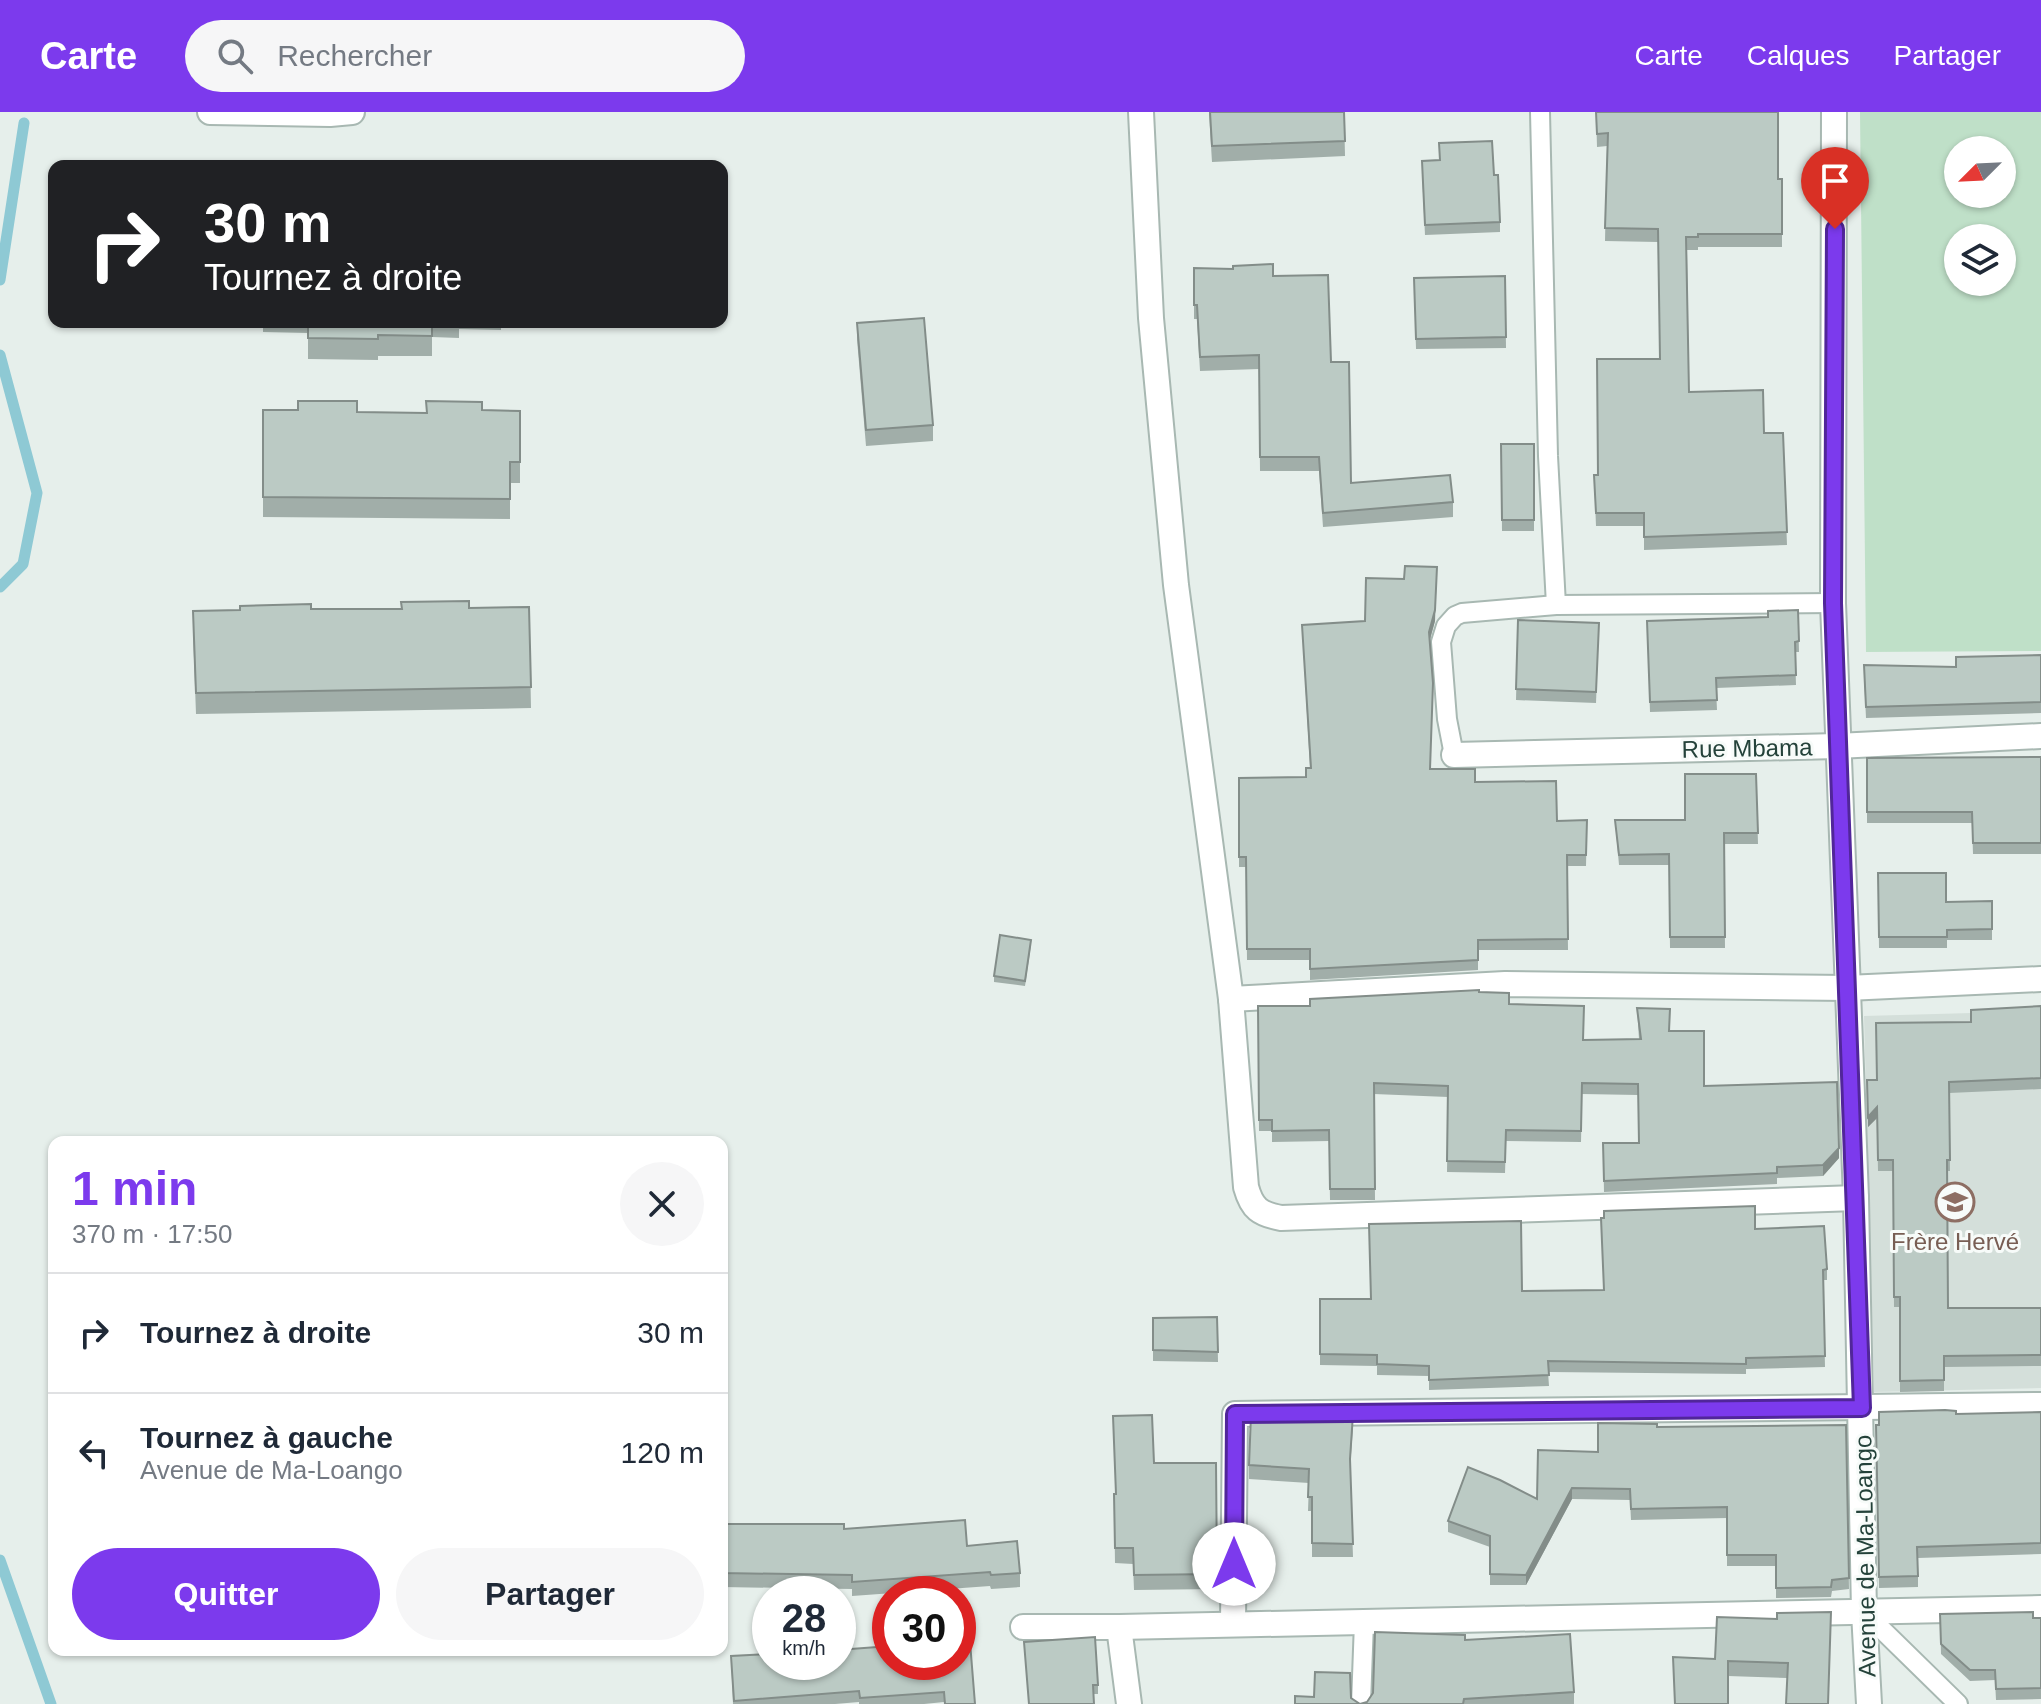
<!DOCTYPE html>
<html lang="fr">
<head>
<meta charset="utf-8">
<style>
	body { margin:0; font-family:Arial,sans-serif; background:#f6f6f7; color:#1f2937; height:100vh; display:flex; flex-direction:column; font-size:30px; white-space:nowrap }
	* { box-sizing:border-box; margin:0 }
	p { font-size:26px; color:#747a83 }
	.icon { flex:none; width:44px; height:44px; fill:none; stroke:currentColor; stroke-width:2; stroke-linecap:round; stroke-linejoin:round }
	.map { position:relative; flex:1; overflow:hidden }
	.side { position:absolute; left:48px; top:1024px; width:680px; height:520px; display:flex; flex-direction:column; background:#fff; border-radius:16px; box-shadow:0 2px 6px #0004 }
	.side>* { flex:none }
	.hud { position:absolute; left:48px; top:48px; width:680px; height:168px; border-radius:16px; box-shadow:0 2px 6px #0004; background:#202124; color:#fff; overflow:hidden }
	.needle { width:52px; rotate:246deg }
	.fabs { position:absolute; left:1944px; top:24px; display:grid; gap:16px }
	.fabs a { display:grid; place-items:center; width:72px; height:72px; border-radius:50%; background:#fff; box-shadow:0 2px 6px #0004; font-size:40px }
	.speed { position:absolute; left:752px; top:1464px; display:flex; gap:16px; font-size:40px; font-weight:700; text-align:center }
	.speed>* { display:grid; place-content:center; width:104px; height:104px; border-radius:50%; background:#fff; box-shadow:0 2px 6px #0004; line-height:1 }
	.speed small { font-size:20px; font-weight:400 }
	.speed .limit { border:12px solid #d22; background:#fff; color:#111 }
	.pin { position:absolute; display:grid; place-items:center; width:68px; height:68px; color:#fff; margin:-82px -34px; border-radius:50% 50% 50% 0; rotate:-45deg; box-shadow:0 0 8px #0007 }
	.pin .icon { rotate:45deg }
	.me { position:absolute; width:88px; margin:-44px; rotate:0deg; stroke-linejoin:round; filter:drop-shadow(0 0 6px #0008) }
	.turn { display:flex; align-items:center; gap:28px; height:168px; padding:0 24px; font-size:36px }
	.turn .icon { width:104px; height:104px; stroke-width:2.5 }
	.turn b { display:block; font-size:56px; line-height:68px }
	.round { display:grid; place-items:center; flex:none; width:84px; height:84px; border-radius:42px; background:#f6f6f7 }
	.headline { display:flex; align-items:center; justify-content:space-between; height:136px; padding:0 24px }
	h1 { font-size:48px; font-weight:800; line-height:60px; color:#7c3aed }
	.button { display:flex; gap:16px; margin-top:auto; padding:16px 24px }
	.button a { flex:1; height:92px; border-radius:48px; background:#7c3aed; color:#fff; font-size:32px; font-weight:800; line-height:92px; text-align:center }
	.button a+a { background:#f6f6f7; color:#1f2937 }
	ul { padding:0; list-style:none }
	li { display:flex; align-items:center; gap:24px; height:120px; padding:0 24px; border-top:2px solid #e0e1e3 }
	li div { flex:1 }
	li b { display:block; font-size:30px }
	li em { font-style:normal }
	header { display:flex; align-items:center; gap:48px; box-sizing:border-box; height:112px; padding:0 40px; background:#7c3aed; color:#fff }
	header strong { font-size:38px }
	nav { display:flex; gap:44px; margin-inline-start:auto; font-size:28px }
	.search { width:560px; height:72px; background:#f6f6f7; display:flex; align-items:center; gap:20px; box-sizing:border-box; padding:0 28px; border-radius:44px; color:#747a83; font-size:30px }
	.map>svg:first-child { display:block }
	.built { fill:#d4dfda }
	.green { fill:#bfe0c8; fill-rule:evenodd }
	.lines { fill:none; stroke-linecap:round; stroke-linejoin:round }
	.stream { stroke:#8ec9d4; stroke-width:11 }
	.service-casing { stroke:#a8b8b2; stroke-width:22 }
	.minor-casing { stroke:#a8b8b2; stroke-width:28 }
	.service { stroke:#fff; stroke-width:18 }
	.minor { stroke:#fff; stroke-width:24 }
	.wall { fill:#a1aea9 }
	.shaded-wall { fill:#838d89 }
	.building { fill:#bbcac4; stroke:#838d89; stroke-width:2 }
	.route-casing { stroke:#51269a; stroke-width:20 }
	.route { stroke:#7c3aed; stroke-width:14 }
	.labels { text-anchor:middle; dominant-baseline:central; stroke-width:6; stroke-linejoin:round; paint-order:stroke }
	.street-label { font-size:24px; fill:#24423a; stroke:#f7fbf9 }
	.education-label { font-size:24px; fill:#785e54; stroke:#f7fbf9 }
</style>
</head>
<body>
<header>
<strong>Carte</strong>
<div class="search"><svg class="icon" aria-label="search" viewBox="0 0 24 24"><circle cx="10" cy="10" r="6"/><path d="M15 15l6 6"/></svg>Rechercher</div>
<nav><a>Carte</a><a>Calques</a><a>Partager</a></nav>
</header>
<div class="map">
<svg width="2041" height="1592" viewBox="0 0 2041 1592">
	<rect width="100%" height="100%" fill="#e6efeb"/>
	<path class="built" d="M 2041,899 L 2041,1276 L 1874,1280 L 1864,904 Z"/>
	<path class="green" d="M 1860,0 L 2041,0 L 2041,539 L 1866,540 ZM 1958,38 L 2002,38 L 2002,82 L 1958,82 ZM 1958,126 L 2002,126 L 2002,170 L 1958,170 Z"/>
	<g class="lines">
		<g class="stream">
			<path d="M 0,168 L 24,11"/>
			<path d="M 0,243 L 37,381 L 23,452 L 0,475"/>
			<path d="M 0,1448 L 51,1592"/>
		</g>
		<g class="service-casing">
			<g id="service">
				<path d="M 1540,0 L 1548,344 L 1556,493"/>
				<path d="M 1454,643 L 1447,607 L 1441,530 L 1446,514 L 1455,504 L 1462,501 L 1556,493 L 1833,491"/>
				<path d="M 1864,1500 L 1958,1592"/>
				<path d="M 1361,1592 L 1364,1510"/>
			</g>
		</g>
		<g class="minor-casing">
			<g id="minor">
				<path d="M 210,0 L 330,2 L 352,0"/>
				<path d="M 1141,0 L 1151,206 L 1176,473 L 1231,887 L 1246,1075 C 1252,1097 1260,1102 1281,1106 L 1856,1086"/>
				<path d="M 1834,0 L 1833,491 L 1856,1086 L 1864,1500 L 1869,1592"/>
				<path d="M 1454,643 L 1837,634 L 2041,624"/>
				<path d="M 1231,887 L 1505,872 L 1847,876 L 2041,867"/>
				<path d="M 1233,1512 L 1235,1302 L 2041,1293"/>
				<path d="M 1023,1515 L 1119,1515 L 2041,1496"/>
				<path d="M 1119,1515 L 1129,1592"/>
			</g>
		</g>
		<use href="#service" class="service"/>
		<use href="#minor" class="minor"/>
	</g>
	<g class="wall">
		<path d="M 1209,0 L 1344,0 L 1345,44 L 1212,50 Z"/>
		<path d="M 1596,0 L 1778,67 L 1782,67 L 1782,135 L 1698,135 L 1698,138 L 1687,138 L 1689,280 L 1764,321 L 1783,321 L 1787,433 L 1644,438 L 1644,414 L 1596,414 L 1594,363 L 1598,363 L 1660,247 L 1658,130 L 1605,129 L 1607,34 L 1597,35 Z"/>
		<path d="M 1422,60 L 1494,63 L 1500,110 L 1500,120 L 1425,123 Z"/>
		<path d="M 1194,156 L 1273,164 L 1331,250 L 1351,371 L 1453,390 L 1453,405 L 1323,415 L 1319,359 L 1260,359 L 1259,257 L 1200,259 L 1197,207 L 1194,207 Z"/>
		<path d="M 1505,164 L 1506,236 L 1416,237 L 1414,166 Z"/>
		<path d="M 263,210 L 501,210 L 501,218 L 459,217 L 459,226 L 432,225 L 432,244 L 378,244 L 378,248 L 308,247 L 308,221 L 263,220 Z"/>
		<path d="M 857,211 L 933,313 L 933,329 L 866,334 L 857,227 Z"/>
		<path d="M 263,298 L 426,301 L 482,298 L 520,299 L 520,371 L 510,371 L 510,407 L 263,405 Z"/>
		<path d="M 1501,332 L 1534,332 L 1534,419 L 1502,419 Z"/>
		<path d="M 529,495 L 531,596 L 196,602 L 193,520 L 311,497 L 401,497 Z"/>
		<path d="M 1798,498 L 1799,540 L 1795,540 L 1796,573 L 1716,576 L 1717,598 L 1650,600 L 1647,509 L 1768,505 Z"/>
		<path d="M 1518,508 L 1599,511 L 1596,591 L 1516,588 Z"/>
		<path d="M 1435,509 L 1430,528 L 1431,657 L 1475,670 L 1557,709 L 1587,708 L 1586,754 L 1567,754 L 1568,838 L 1478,838 L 1478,858 L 1310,868 L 1310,848 L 1247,848 L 1246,755 L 1239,755 L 1239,666 L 1306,665 L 1310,656 L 1302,513 Z"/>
		<path d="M 2041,543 L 2041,601 L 1866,606 L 1864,564 L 1956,555 Z"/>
		<path d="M 2041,645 L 2041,742 L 1973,742 L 1972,711 L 1867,711 L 1867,646 Z"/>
		<path d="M 1756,662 L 1758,732 L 1724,732 L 1725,836 L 1670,836 L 1669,753 L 1619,753 L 1615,708 L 1685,708 Z"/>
		<path d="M 1878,761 L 1946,790 L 1992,789 L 1992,828 L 1947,828 L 1947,836 L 1879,836 Z"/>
		<path d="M 1031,833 L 1025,874 L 994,870 L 994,864 Z"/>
		<path d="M 1479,880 L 1509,892 L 1583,928 L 1639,927 L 1637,896 L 1670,919 L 1704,974 L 1839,1046 L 1823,1064 L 1777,1066 L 1777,1072 L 1604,1080 L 1603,1031 L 1639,1031 L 1638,983 L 1582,982 L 1581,1030 L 1506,1029 L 1505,1061 L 1447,1060 L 1448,985 L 1374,982 L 1375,1088 L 1330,1088 L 1329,1029 L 1272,1030 L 1272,1019 L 1259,1019 L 1258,894 L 1310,894 Z"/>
		<path d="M 2041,894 L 2041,977 L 1949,981 L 1950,1059 L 1947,1059 L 1948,1196 L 2041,1196 L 2041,1254 L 1944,1255 L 1944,1279 L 1900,1280 L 1900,1195 L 1894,1195 L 1893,1059 L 1878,1059 L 1877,1006 L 1868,1015 L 1867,968 L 1877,968 L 1971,910 Z"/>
		<path d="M 1755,1117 L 1827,1157 L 1827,1168 L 1823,1168 L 1825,1255 L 1746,1257 L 1746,1262 L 1548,1260 L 1549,1274 L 1429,1278 L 1429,1264 L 1377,1263 L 1377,1254 L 1320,1253 L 1320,1187 L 1370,1187 L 1522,1179 L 1604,1178 Z"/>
		<path d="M 1217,1205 L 1218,1250 L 1153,1249 L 1153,1206 Z"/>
		<path d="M 2041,1300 L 2041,1442 L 1918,1446 L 1918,1475 L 1879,1476 L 1876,1313 L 1956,1302 Z"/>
		<path d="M 1113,1304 L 1154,1351 L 1216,1351 L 1217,1477 L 1134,1478 L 1133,1452 L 1115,1451 L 1114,1382 L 1116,1382 Z"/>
		<path d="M 1846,1313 L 1849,1477 L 1832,1479 L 1831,1485 L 1776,1486 L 1776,1454 L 1727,1454 L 1727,1406 L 1631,1408 L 1630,1388 L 1572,1387 L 1526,1473 L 1490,1473 L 1490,1435 L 1448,1420 L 1448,1409 L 1537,1387 L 1598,1340 L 1657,1315 Z"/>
		<path d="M 1353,1316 L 1350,1356 L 1353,1445 L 1312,1445 L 1312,1399 L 1308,1399 L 1309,1371 L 1249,1367 L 1249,1353 Z"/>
		<path d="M 722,1412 L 844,1417 L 967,1434 L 1020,1461 L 1020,1475 L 991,1477 L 990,1474 L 852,1484 L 852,1477 L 722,1475 Z"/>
		<path d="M 1831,1500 L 1787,1566 L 1728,1564 L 1715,1547 L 1777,1507 Z"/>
		<path d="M 1940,1502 L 2041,1506 L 2041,1587 L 1996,1588 L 1995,1568 L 1970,1569 L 1941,1542 Z"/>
		<path d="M 1465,1528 L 1574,1580 L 1574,1592 L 1295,1592 L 1351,1586 L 1360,1592 L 1367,1590 Z"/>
		<path d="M 1024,1530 L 1098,1573 L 1098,1582 L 1093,1582 L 1094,1592 L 1029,1592 Z"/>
		<path d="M 838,1538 L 975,1592 L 944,1592 L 944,1590 L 924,1592 L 859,1592 L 859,1590 L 835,1592 L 733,1592 L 731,1544 Z"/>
	</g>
	<g class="shaded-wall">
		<path d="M 1437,455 L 1435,509 L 1429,530 L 1429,520 Z"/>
		<path d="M 1877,995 L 1877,1006 L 1868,1015 L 1868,1005 Z"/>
		<path d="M 1839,1036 L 1839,1046 L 1823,1064 L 1823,1053 Z"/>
		<path d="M 1572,1376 L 1572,1387 L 1526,1473 L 1526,1463 Z"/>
	</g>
	<g class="building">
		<path d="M 1210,0 L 1344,0 L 1345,29 L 1212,34 Z"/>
		<path d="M 1596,0 L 1778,0 L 1778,67 L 1782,67 L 1782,122 L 1698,122 L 1698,125 L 1686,125 L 1689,280 L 1763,278 L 1764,321 L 1783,321 L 1787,420 L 1644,425 L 1644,401 L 1596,401 L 1594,363 L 1598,363 L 1597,247 L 1660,247 L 1658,117 L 1605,116 L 1608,21 L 1597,22 Z"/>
		<path d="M 1492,29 L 1494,63 L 1498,63 L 1500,110 L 1425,113 L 1422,49 L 1440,48 L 1439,31 Z"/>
		<path d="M 1273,152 L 1273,164 L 1328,163 L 1331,250 L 1349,250 L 1351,371 L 1450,363 L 1453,390 L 1323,401 L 1319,345 L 1260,345 L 1259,243 L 1200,245 L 1197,193 L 1194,193 L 1194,156 L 1233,157 L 1233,154 Z"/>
		<path d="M 1505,164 L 1506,225 L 1416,227 L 1414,166 Z"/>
		<path d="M 924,206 L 933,313 L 866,318 L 857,211 Z"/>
		<path d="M 308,210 L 432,210 L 432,224 L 378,223 L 378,227 L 308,226 Z"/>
		<path d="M 298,289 L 357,289 L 357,300 L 427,301 L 426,289 L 482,290 L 482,298 L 520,299 L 520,350 L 510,350 L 510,387 L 263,385 L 263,298 L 298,298 Z"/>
		<path d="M 1501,332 L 1534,332 L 1534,408 L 1502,408 Z"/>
		<path d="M 1405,454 L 1437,455 L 1435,498 L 1429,520 L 1433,571 L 1430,657 L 1475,657 L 1475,670 L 1556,669 L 1557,709 L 1587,708 L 1586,743 L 1567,743 L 1568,827 L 1478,828 L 1478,848 L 1310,857 L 1310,837 L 1247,837 L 1246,745 L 1239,745 L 1239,666 L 1306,665 L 1306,656 L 1311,656 L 1302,513 L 1365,509 L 1366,466 L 1404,467 Z"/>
		<path d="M 469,489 L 469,496 L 529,495 L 531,575 L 196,581 L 193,499 L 240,498 L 240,494 L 311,492 L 311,497 L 402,497 L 401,490 Z"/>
		<path d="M 1798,498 L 1799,529 L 1795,530 L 1796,563 L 1716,566 L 1717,588 L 1650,590 L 1647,509 L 1768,505 L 1768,499 Z"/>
		<path d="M 1518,508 L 1599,511 L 1596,580 L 1516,577 Z"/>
		<path d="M 2041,543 L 2041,590 L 1866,595 L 1864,553 L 1956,555 L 1956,545 Z"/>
		<path d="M 2041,645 L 2041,731 L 1973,731 L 1972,700 L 1867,700 L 1867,646 Z"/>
		<path d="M 1685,662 L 1756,662 L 1758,721 L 1724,721 L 1725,825 L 1670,825 L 1669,742 L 1619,743 L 1615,708 L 1685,708 Z"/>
		<path d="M 1878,761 L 1946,761 L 1946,790 L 1992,789 L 1992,817 L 1947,818 L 1947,825 L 1879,825 Z"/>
		<path d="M 1000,823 L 1031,828 L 1025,869 L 994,864 Z"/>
		<path d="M 1479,878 L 1479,880 L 1509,881 L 1509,892 L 1584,894 L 1583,928 L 1641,927 L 1637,896 L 1670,897 L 1669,919 L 1704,919 L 1704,974 L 1837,970 L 1839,1036 L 1823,1053 L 1777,1055 L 1777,1061 L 1604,1069 L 1603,1031 L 1639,1031 L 1638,972 L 1582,971 L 1581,1019 L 1506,1018 L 1505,1050 L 1447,1049 L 1448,974 L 1374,971 L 1375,1077 L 1330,1077 L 1329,1018 L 1272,1019 L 1272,1008 L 1259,1008 L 1258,894 L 1310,894 L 1310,887 Z"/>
		<path d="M 2041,894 L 2041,966 L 1949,970 L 1950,1048 L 1947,1048 L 1948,1196 L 2041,1196 L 2041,1243 L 1944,1244 L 1944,1268 L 1900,1269 L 1900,1185 L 1894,1185 L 1893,1048 L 1878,1048 L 1877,995 L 1868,1005 L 1867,968 L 1877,968 L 1876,911 L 1971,910 L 1971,898 Z"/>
		<path d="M 1755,1094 L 1755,1117 L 1824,1114 L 1827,1157 L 1823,1158 L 1825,1244 L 1746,1246 L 1746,1252 L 1548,1249 L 1549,1263 L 1429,1268 L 1429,1254 L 1377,1252 L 1377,1243 L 1320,1242 L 1320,1187 L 1371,1187 L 1369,1112 L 1521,1109 L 1522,1179 L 1604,1178 L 1601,1106 L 1604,1106 L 1604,1099 Z"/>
		<path d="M 1217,1205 L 1218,1240 L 1153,1238 L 1153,1206 Z"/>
		<path d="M 1945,1298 L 1956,1299 L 1956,1302 L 2041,1300 L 2041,1431 L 1917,1435 L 1918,1464 L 1879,1465 L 1876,1313 L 1879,1313 L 1879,1300 Z"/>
		<path d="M 1353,1302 L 1350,1347 L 1353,1432 L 1312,1431 L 1312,1385 L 1308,1385 L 1309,1357 L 1249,1353 L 1251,1303 Z"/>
		<path d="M 1152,1303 L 1154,1351 L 1216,1351 L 1217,1462 L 1134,1463 L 1133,1436 L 1115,1436 L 1114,1382 L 1116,1382 L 1113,1304 Z"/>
		<path d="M 1598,1311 L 1657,1312 L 1657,1315 L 1846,1313 L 1849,1466 L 1832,1468 L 1831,1475 L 1776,1476 L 1776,1443 L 1727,1443 L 1727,1395 L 1631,1397 L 1630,1377 L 1572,1376 L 1526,1463 L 1490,1462 L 1490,1424 L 1448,1409 L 1468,1355 L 1500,1368 L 1537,1387 L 1538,1338 L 1598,1340 Z"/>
		<path d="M 965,1408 L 967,1434 L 1017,1429 L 1020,1461 L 991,1463 L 990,1460 L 852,1470 L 852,1463 L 722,1461 L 722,1412 L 844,1412 L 844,1417 Z"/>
		<path d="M 1831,1500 L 1828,1592 L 1786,1592 L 1788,1551 L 1728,1549 L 1728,1592 L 1675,1592 L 1673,1545 L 1715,1547 L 1717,1505 L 1777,1507 L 1777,1501 Z"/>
		<path d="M 2033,1500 L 2033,1506 L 2041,1506 L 2041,1576 L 1996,1577 L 1995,1558 L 1970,1558 L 1941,1532 L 1940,1502 Z"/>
		<path d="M 1375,1520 L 1465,1523 L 1465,1528 L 1570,1522 L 1574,1580 L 1464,1587 L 1463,1592 L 1295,1592 L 1295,1584 L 1314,1585 L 1315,1560 L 1350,1561 L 1351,1586 L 1360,1592 L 1367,1590 L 1373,1581 Z"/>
		<path d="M 1095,1525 L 1098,1573 L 1093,1573 L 1094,1592 L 1029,1592 L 1024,1530 Z"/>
		<path d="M 958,1530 L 970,1530 L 975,1592 L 945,1592 L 944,1580 L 860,1586 L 859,1579 L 734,1589 L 731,1544 L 770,1542 L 770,1550 L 838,1550 L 838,1538 L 890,1534 L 890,1550 L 958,1550 Z"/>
	</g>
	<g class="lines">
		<g class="route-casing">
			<path id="route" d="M 1234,1452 L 1235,1302 L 1862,1296 L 1833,491 L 1835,117"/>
		</g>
		<use href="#route" class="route"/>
	</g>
	<defs>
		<g id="school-ring" transform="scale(2)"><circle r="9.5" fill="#f7fbf9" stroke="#8d6e63" stroke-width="1.5"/><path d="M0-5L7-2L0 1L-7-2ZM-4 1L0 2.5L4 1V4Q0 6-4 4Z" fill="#8d6e63"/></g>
	</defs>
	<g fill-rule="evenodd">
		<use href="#school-ring" x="1955" y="1090"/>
	</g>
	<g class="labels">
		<g class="street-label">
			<text transform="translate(1747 636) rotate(-1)">Rue Mbama</text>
			<text transform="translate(1865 1444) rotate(-91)">Avenue de Ma-Loango</text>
		</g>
		<g class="education-label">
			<text x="1955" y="1129">Frère Hervé</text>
		</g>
	</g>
</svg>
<div class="fabs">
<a><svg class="needle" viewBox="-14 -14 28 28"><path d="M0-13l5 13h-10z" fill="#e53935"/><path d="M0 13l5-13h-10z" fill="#747a83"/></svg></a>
<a><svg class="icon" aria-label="layers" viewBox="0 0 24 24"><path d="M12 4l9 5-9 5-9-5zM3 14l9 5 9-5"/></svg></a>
</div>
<div class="speed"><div>28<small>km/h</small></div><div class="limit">30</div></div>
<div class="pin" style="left:1835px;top:117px;background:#d93025"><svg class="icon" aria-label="arrive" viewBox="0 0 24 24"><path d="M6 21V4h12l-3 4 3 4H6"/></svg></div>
<svg class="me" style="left:1234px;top:1452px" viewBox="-20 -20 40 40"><circle r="19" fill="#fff"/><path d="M0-13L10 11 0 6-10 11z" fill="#7c3aed"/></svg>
<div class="hud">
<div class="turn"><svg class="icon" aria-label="right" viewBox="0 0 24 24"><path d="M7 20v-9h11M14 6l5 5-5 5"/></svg><div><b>30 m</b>Tournez à droite</div></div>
</div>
<section class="side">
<div class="headline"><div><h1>1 min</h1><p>370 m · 17:50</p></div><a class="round"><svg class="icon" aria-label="close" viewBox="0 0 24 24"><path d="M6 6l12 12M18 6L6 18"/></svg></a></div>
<ul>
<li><svg class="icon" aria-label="right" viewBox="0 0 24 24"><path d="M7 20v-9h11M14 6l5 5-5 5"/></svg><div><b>Tournez à droite</b></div><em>30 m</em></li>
<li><svg class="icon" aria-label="left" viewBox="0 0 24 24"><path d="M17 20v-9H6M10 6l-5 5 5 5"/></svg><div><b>Tournez à gauche</b><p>Avenue de Ma-Loango</p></div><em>120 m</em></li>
</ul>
<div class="button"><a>Quitter</a><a>Partager</a></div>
</section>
</div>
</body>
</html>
